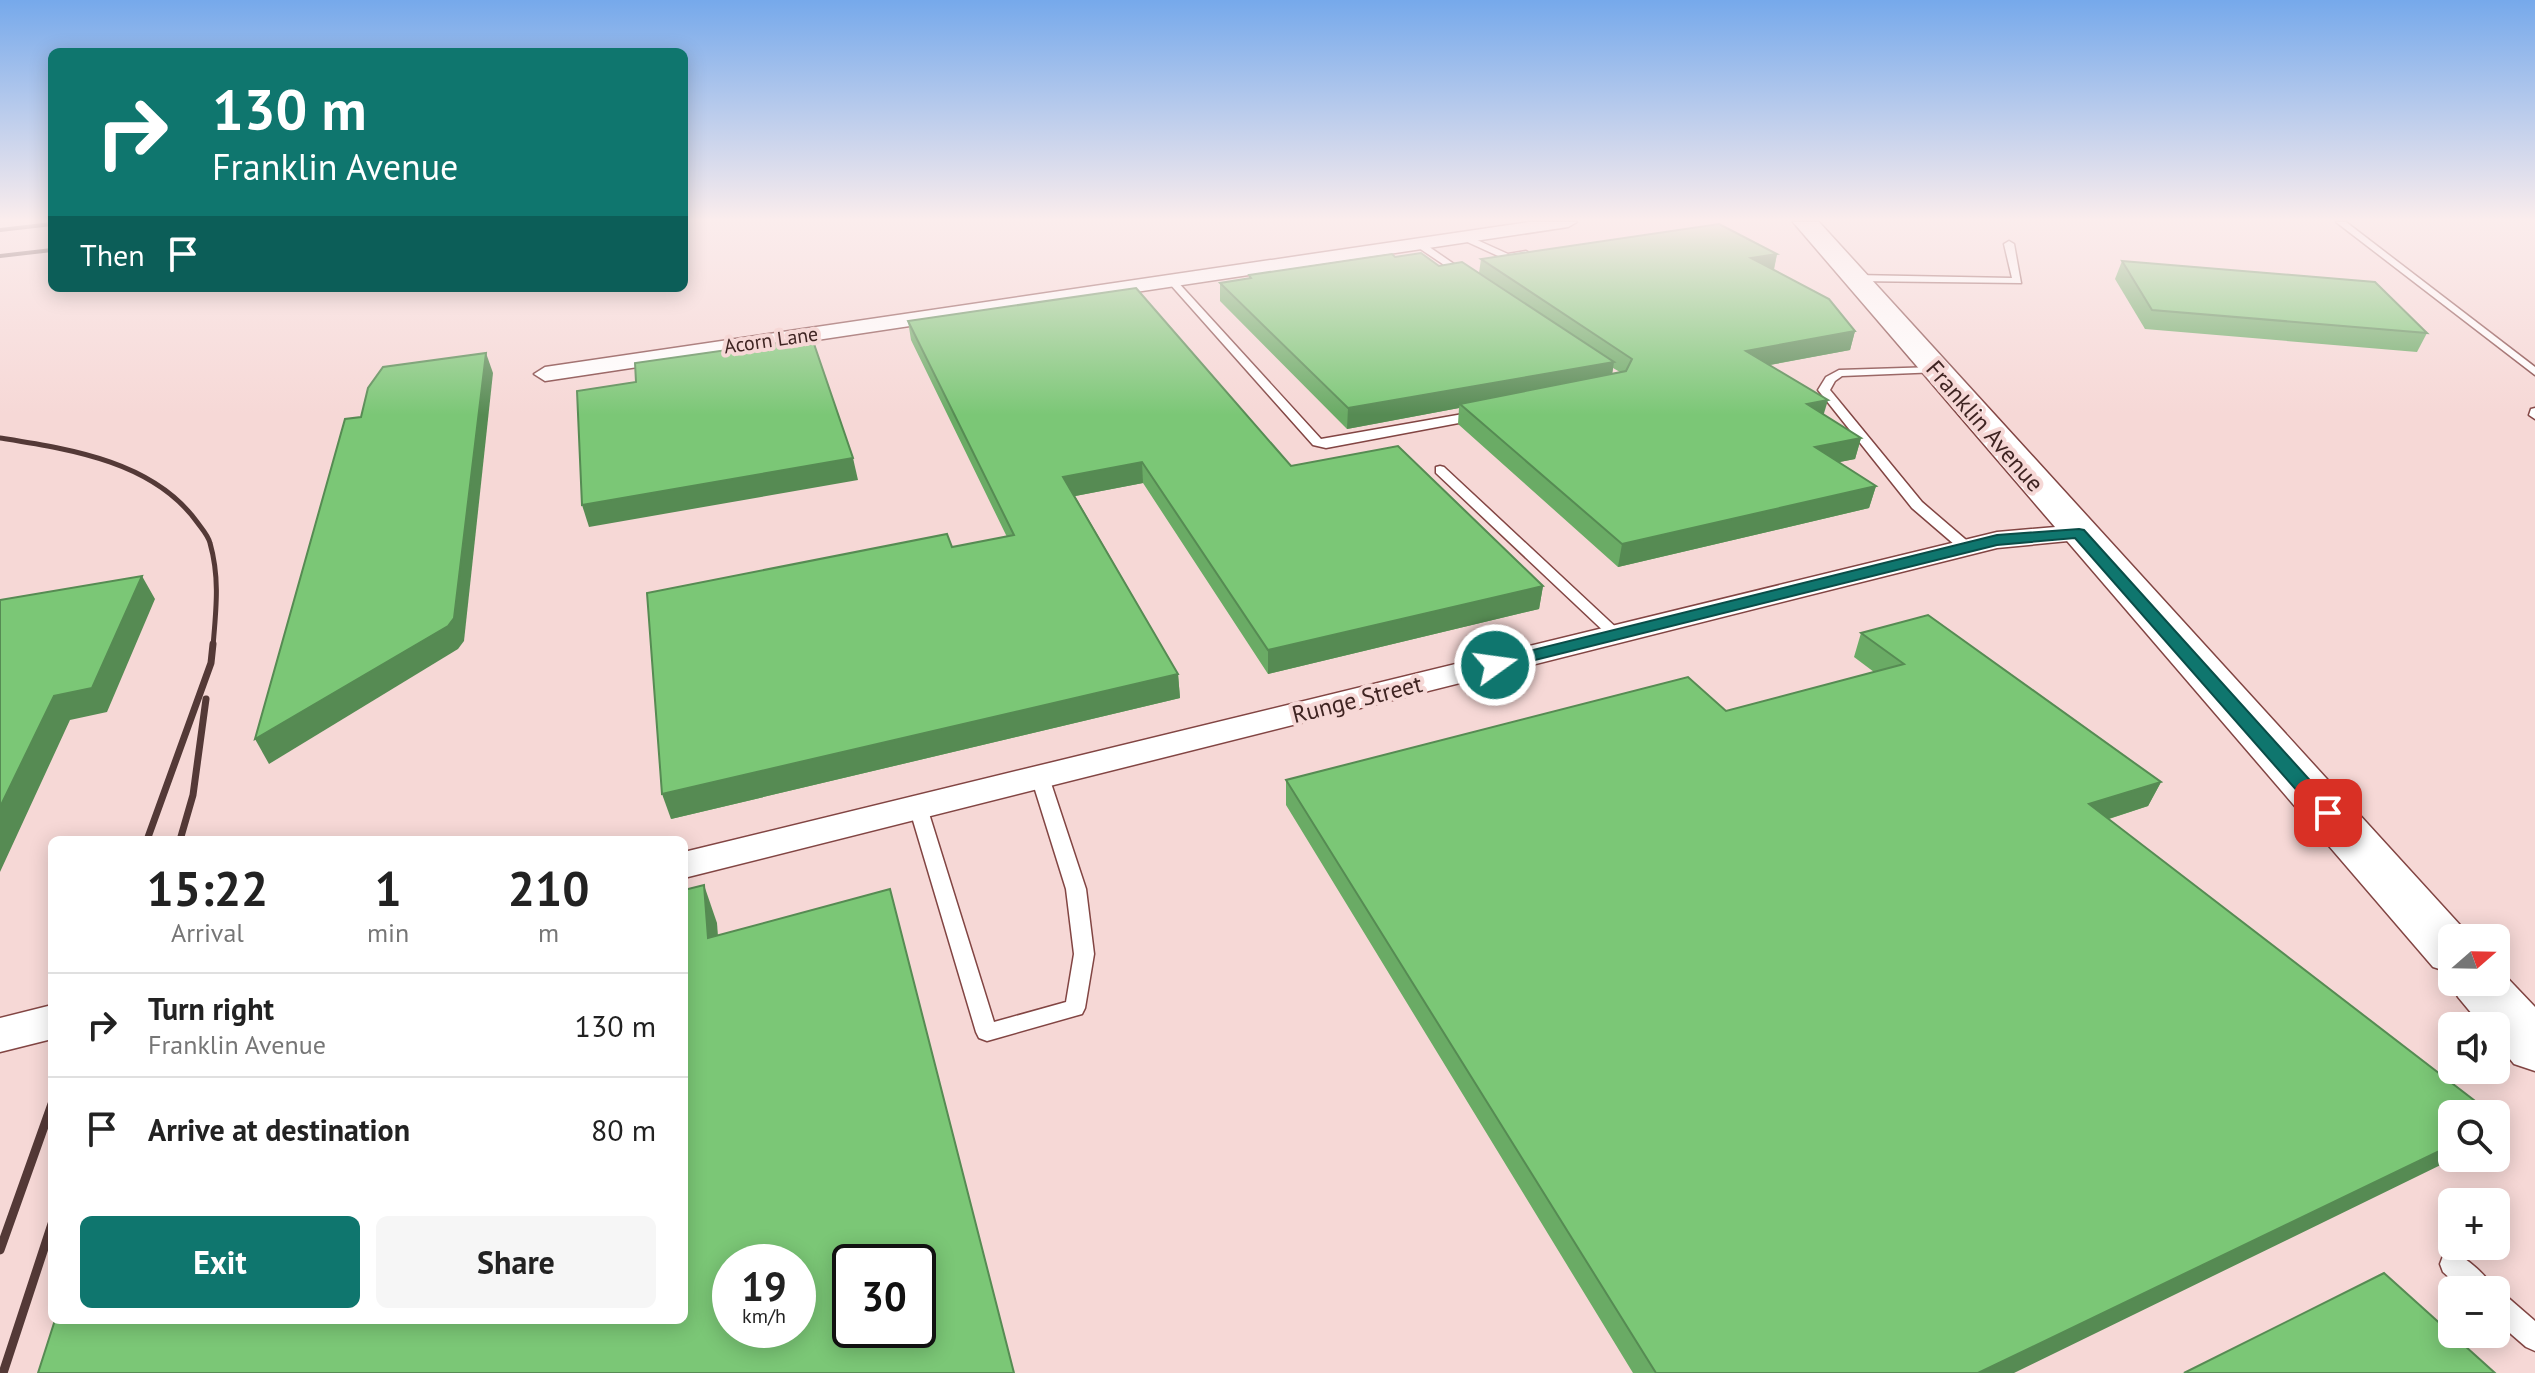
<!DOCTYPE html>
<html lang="en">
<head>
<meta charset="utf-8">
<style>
	body { margin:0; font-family:"PT Sans",sans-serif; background:#f6f6f6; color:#222; height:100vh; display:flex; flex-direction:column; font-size:30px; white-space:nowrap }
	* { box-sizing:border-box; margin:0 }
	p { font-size:26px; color:#767676 }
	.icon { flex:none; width:44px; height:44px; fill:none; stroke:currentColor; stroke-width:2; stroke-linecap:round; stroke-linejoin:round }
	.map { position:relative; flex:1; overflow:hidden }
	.details { position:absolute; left:48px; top:836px; width:640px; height:488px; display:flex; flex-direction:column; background:#fff; border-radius:12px; box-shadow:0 4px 20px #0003 }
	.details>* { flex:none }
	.guide { position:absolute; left:48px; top:48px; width:640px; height:244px; border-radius:12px; box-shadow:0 4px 20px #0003; background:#0f766e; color:#fff; overflow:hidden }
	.needle { width:52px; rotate:70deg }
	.controls { position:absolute; left:2438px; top:924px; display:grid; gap:16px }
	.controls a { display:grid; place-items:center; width:72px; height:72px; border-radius:12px; background:#fff; box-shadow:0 4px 20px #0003; font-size:40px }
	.speed { position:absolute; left:712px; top:1244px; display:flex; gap:16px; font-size:40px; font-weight:700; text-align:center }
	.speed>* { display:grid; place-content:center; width:104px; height:104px; border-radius:50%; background:#fff; box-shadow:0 4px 20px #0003; line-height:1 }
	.speed small { font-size:20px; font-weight:400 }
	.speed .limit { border:4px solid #111; border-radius:12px; background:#fff; color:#111 }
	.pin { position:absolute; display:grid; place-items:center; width:68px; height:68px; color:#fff; margin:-34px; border-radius:16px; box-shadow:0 4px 12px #0006 }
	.me { position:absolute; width:88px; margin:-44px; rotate:76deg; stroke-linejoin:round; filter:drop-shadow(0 0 6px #0008) }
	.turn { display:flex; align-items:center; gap:28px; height:168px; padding:0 32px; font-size:36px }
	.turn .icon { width:104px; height:104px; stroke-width:2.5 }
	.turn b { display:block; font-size:56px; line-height:68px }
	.then { display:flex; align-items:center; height:76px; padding:0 32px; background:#0003; gap:16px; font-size:30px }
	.eta { display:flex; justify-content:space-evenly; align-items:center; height:136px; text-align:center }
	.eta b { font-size:48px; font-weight:800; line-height:56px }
	.button { display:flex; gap:16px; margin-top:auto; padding:16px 32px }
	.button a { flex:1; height:92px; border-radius:12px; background:#0f766e; color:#fff; font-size:32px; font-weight:800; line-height:92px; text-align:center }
	.button a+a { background:#f6f6f6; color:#222 }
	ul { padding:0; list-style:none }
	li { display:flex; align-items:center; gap:24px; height:104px; padding:0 32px; border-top:2px solid #e0e0e0 }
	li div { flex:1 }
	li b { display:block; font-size:30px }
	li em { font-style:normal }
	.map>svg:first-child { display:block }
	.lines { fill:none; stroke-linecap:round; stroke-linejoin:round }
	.service-casing { stroke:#824543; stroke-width:3 }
	.minor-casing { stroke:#824543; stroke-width:3 }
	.secondary-casing { stroke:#824543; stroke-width:3 }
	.service { fill:#fff; fill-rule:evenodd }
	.minor { fill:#fff; fill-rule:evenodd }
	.secondary { fill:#fff; fill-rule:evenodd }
	.rail-far3 { stroke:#543937; stroke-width:4 }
	.rail-far2 { stroke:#543937; stroke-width:5 }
	.rail-far1 { stroke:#543937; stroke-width:7 }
	.rail { stroke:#543937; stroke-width:9 }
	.wall { fill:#6aab65; fill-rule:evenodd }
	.shaded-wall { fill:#568b53 }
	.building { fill:#7bc776; stroke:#568b53; stroke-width:2; fill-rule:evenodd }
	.route { fill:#0f766e; stroke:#0a4d48; stroke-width:2 }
	.labels { text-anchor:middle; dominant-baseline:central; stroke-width:8; stroke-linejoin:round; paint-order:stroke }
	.far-street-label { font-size:20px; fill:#3f2422; stroke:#f6d8d6 }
	.street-label { font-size:24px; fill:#3f2422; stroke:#f6d8d6 }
</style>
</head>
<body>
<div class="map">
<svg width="2535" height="1373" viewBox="0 0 2535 1373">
	<rect width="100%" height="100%" fill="#f6d8d6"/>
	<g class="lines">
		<g class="service-casing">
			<g id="service">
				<path d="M 2336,222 L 2346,222 L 2535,367 L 2535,375 Z"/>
				<path d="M 1466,235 L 1508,254 L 1526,251 L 1531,254 L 1507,260 L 1463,240 L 1461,238 Z"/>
				<path d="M 2009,241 L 2014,244 L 2021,283 L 1855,281 L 1850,278 L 1855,275 L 2012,278 L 2004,244 Z"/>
				<path d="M 1416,242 L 1422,242 L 1470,275 L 1462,277 L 1416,246 Z"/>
				<path d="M 1169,279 L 1175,279 L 1321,439 L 1480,411 L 1486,415 L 1480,419 L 1326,448 L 1313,445 L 1169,283 Z"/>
				<path d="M 1935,367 L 1939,368 L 1939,372 L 1842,376 L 1835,381 L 1830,390 L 1922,502 L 1972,545 L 1974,548 L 1972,551 L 1962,551 L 1912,508 L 1818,390 L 1826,377 L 1839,370 Z"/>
				<path d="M 2535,408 L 2535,419 L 2529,415 L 2531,409 Z"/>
				<path d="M 1440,466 L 1444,467 L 1621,632 L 1624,635 L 1621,638 L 1611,638 L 1436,473 L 1436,467 Z"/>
				<path d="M 1040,771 L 1049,777 L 1086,889 L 1094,954 L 1085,1008 L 1082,1014 L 987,1041 L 979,1038 L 976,1032 L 909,807 L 912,803 L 924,803 L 927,807 L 994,1022 L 1066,1002 L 1074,954 L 1066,889 L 1031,777 Z"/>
				<path d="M 2452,1252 C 2467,1258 2487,1275 2494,1290 L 2463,1290 L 2443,1272 L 2440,1264 L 2443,1256 Z"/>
				<path d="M 2496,1292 L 2505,1295 L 2535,1321 L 2535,1351 L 2526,1347 L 2496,1321 Z"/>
			</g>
		</g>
		<g class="minor-casing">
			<g id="minor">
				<path d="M 1529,222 L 1577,222 L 1568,227 L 545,381 L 534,374 L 545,367 Z"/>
				<path d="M 2079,525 L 2089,527 L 2093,533 L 2089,539 L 1997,548 L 684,878 L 684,852 L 1997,532 Z"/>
				<path d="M 52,1005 L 52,1039 L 0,1052 L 0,1018 Z"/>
			</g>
		</g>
		<g class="secondary-casing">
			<g id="secondary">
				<path d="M 1793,222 L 1819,222 L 2471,937 L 2452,938 L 2452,973 L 2433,967 Z"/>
				<path d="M 2496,966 L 2535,1007 L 2535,1071 L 2514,1064 L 2496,1042 L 2496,1026 L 2482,1026 L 2458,997 L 2450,982 L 2452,978 L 2452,982 L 2496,982 Z"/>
			</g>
		</g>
		<use href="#service" class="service"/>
		<use href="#minor" class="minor"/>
		<use href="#secondary" class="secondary"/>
		<g class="rail-far3">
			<path d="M 0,230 L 52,224"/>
			<path d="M 0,256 L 52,250"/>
		</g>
		<path class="rail-far2" d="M 0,438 C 69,449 153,461 197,522 C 202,529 208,535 210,543 C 220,578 216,610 213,646"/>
		<g class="rail-far1">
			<path d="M 147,840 L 211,663 L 213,644"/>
			<path d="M 180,840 L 193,795 L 206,699"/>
		</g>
		<g class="rail">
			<path d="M 0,1250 L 52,1104"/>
			<path d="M 3,1373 L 52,1224"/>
		</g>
	</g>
	<g class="wall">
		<path d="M 1777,254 L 1774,270 L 1855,331 L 1850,350 L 1770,365 L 1824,415 L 1861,438 L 1855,459 L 1839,462 L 1876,486 L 1869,508 L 1618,567 L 1458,424 L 1459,408 L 1347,429 L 1220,301 L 1220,283 L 1249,278 L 1249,275 L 1395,257 L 1479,273 L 1481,259 ZM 1613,368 L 1620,372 L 1612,374 Z"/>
		<path d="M 2122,261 L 2427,333 L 2417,352 L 2145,329 L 2115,279 Z"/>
		<path d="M 908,321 L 1291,466 L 1543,586 L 1539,609 L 1268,674 L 1143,483 L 1075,496 L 1178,674 L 1180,698 L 671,819 L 952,547 L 1007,537 L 911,340 Z"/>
		<path d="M 1861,633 L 2161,782 L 2148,806 L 2109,819 L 2014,1373 L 1633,1373 L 1286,805 L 1286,780 L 1726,711 L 1874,672 L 1854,657 Z"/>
	</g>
	<g class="shaded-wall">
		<path d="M 1777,254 L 1773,272 L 1751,258 Z"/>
		<path d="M 1855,331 L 1850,350 L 1742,370 L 1746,351 Z"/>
		<path d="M 486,353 L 493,373 L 464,641 L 458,649 L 269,764 L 255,739 Z"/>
		<path d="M 1614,362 L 1611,381 L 1460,404 L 1459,408 L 1347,429 L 1348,408 Z"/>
		<path d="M 1828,400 L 1822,420 L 1807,404 Z"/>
		<path d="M 1861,438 L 1855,459 L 1810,468 L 1815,447 Z"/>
		<path d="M 853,458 L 858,480 L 589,527 L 582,505 Z"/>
		<path d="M 1142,462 L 1143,483 L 1065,498 L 1063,477 Z"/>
		<path d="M 1876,486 L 1869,508 L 1618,567 L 1622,544 Z"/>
		<path d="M 142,576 L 155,599 L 107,712 L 70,720 L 0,872 L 0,807 L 54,696 Z"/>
		<path d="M 1543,586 L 1539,609 L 1268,674 L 1268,650 Z"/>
		<path d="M 1178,674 L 1180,698 L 671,819 L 662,794 Z"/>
		<path d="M 2161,782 L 2148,806 L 2077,829 L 2089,804 Z"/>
		<path d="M 704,885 L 717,923 L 721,976 L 708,938 Z"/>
		<path d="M 2452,1145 L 2452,1158 L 2455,1158 L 2014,1373 L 1978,1373 Z"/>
	</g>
	<g class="building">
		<path d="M 1719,224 L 1777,254 L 1751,258 L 1829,299 L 1855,331 L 1746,351 L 1828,400 L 1807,404 L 1861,438 L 1815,447 L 1876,486 L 1622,544 L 1460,404 L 1626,371 L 1632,359 L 1481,259 Z"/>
		<path d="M 1421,253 L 1439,266 L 1462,262 L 1614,362 L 1348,408 L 1220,283 L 1251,278 L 1249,275 L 1392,254 L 1395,257 Z"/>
		<path d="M 2122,261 L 2375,282 L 2427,333 L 2152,310 Z"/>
		<path d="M 1136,288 L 1291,466 L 1398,446 L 1543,586 L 1268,650 L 1142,462 L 1063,477 L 1178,674 L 662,794 L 647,593 L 947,534 L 952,547 L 1014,535 L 908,321 Z"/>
		<path d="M 812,338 L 853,458 L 582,505 L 577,391 L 636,382 L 635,363 Z"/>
		<path d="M 486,353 L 454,618 L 448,626 L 255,739 L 345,419 L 361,417 L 368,388 L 383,367 Z"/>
		<path d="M 142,576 L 92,688 L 54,696 L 0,807 L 0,600 Z"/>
		<path d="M 1928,615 L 2161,782 L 2089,804 L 2492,1114 L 2452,1114 L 2452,1145 L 1978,1373 L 1656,1373 L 1286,780 L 1688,677 L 1726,711 L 1904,664 L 1861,633 Z"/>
		<path d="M 704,885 L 708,938 L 890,889 L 1014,1373 L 38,1373 L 55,1320 L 684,1320 L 684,890 ZM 730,1262 L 798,1262 L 798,1330 L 730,1330 ZM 850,1262 L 918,1262 L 918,1330 L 850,1330 Z"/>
		<path d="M 2384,1273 L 2495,1373 L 2184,1373 Z"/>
	</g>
	<linearGradient id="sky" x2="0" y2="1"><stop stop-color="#76a9eb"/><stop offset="0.53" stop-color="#fbeded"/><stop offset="1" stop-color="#fbeded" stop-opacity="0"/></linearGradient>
	<rect width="2535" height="415" fill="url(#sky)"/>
	<path class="route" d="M 2079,529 L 2084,530 L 2335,808 L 2338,813 L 2335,817 L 2320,817 L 2075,538 L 1997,545 L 1495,670 L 1486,665 L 1489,661 L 1997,535 Z"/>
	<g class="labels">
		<g class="far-street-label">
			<text transform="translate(771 340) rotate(-8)">Acorn Lane</text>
		</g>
		<g class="street-label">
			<text transform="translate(1985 426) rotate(49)">Franklin Avenue</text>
			<text transform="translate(1357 699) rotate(-14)">Runge Street</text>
		</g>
	</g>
</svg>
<div class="controls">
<a><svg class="needle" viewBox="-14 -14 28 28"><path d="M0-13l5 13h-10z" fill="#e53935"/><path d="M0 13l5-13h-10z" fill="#767676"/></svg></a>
<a><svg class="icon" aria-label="sound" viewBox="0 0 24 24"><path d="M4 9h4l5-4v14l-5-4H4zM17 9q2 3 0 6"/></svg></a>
<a><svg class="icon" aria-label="search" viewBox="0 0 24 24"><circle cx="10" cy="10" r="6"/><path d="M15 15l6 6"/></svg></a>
<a>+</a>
<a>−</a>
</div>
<div class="speed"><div>19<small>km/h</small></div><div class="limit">30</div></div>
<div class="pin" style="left:2328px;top:813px;background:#d93025"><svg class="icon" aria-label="arrive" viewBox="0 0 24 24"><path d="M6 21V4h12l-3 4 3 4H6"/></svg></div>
<svg class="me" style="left:1495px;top:665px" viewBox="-20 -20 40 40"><circle r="17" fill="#0f766e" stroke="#fff" stroke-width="3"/><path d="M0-11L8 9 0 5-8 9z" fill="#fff"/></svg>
<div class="guide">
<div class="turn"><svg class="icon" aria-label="right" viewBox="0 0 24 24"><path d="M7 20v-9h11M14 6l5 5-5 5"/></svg><div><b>130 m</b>Franklin Avenue</div></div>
<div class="then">Then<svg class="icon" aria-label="arrive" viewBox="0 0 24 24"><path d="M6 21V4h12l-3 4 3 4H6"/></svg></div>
</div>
<section class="details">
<div class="eta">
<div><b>15:22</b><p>Arrival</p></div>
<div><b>1</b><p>min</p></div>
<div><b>210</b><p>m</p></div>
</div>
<ul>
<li><svg class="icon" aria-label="right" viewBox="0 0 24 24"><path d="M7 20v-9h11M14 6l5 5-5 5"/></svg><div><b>Turn right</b><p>Franklin Avenue</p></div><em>130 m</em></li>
<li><svg class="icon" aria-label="arrive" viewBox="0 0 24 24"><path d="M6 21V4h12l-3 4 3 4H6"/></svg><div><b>Arrive at destination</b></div><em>80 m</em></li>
</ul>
<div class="button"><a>Exit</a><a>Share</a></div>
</section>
</div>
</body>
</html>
